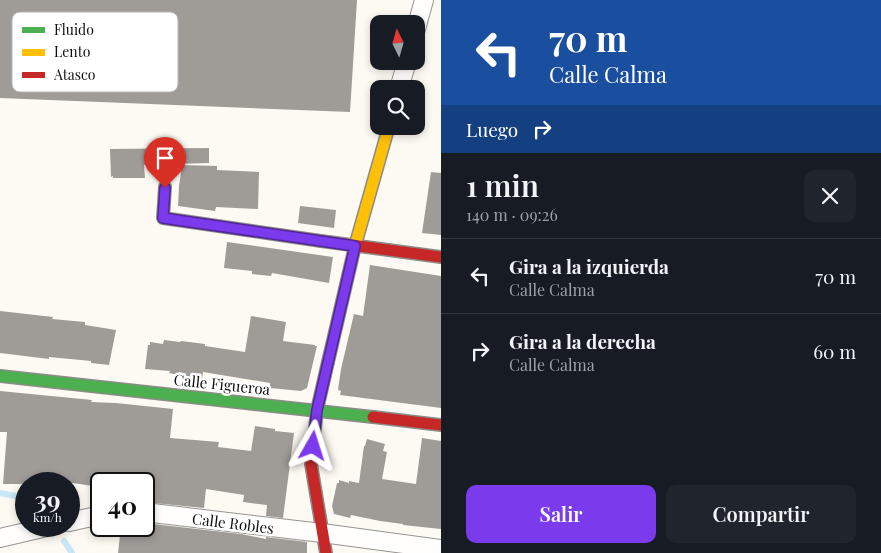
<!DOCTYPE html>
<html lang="es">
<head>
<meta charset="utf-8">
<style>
	body { margin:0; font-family:"Playfair Display",serif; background:#20242c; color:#f1f3f6; height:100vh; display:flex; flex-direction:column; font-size:19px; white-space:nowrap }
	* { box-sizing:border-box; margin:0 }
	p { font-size:16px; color:#9ea1a6 }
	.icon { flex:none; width:28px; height:28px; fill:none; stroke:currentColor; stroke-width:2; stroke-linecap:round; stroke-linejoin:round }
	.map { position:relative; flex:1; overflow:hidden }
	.drawer { display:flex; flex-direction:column; background:#171b24; width:440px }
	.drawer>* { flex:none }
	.guide { background:#1a4fa0; color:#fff; overflow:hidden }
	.needle { width:32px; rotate:355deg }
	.buttons { position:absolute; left:370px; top:15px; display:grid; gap:10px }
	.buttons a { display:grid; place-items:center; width:55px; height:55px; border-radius:10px; background:#171b24; box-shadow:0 2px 8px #0003; font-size:25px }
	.speed { position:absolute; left:15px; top:472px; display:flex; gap:10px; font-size:25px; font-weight:700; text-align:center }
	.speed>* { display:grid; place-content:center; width:65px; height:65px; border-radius:50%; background:#171b24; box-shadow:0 2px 8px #0003; line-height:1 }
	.speed small { font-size:12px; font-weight:400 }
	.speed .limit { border:2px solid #111; border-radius:8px; background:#fff; color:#111 }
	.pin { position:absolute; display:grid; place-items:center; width:42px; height:42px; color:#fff; margin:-51px -21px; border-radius:50% 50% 50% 0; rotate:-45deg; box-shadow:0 0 5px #0007 }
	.pin .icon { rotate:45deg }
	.me { position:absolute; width:55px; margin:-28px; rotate:6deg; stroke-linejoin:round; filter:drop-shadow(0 0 4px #0008) }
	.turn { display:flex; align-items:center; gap:18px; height:105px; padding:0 25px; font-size:22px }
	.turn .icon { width:65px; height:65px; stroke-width:2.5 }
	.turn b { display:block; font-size:35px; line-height:42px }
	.then { display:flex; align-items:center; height:48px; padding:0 25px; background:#0003; gap:10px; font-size:19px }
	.round { display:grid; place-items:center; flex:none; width:52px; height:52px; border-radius:10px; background:#20242c }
	.summary { display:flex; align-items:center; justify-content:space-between; height:85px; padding:0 25px }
	h1 { font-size:30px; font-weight:600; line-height:38px }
	.primary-button { display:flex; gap:10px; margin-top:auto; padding:10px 25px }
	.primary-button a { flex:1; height:58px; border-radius:10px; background:#7c3aed; color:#fff; font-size:20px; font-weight:600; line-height:58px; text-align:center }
	.primary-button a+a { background:#20242c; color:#f1f3f6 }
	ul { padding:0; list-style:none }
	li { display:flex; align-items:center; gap:15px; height:75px; padding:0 25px; border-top:1px solid #363941 }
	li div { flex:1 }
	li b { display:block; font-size:19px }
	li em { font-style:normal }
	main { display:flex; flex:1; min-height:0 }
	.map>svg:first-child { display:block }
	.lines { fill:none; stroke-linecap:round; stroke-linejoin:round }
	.stream { stroke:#c7e6f7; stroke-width:6 }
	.building { fill:#9f9c98 }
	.street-casing { stroke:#959491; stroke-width:20 }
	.fast-casing { stroke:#8c8b87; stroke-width:14 }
	.slow-casing { stroke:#8c8b87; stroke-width:14 }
	.jam-casing { stroke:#8c8b87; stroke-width:14 }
	.street { stroke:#fffefd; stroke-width:18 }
	.fast { stroke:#4caf50; stroke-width:11 }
	.slow { stroke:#ffc107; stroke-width:11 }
	.jam { stroke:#c62828; stroke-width:11 }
	.route-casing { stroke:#51269a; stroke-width:12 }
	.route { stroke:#7c3aed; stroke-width:9 }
	.labels { text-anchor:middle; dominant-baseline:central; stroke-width:5; stroke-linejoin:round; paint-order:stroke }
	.street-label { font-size:15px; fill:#0e0e0e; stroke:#fff }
	.key { fill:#fff; stroke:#b7b7b7; stroke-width:1 }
	.key-label { font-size:14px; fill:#0e0e0e }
</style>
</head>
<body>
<main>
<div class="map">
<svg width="441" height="553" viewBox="0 0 441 553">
	<rect width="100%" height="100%" fill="#fcfaf2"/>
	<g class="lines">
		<g class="stream">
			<path d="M 0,493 L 26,498"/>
			<path d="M 64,541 L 72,553"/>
		</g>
	</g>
	<g class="building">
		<path d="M 0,0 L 357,0 L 350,112 L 0,98 Z"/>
		<path d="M 209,148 L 209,163 L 144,165 L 145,178 L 113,178 L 113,176 L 111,177 L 110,149 Z"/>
		<path d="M 182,165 L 217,166 L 217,170 L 259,172 L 258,209 L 216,207 L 215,211 L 178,206 L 179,186 Z"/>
		<path d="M 431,172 L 441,173 L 441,235 L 422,233 Z"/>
		<path d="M 300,206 L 336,210 L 334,228 L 298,223 Z"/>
		<path d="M 227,242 L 333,257 L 329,283 L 272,273 L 271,276 L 252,274 L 252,271 L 224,268 Z"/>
		<path d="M 370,265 L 441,276 L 441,408 L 340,395 L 341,391 L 338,390 L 341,369 L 354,314 L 363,316 Z"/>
		<path d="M 0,311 L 53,317 L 52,319 L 85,322 L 85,325 L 116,330 L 109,365 L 91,363 L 91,361 L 49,357 L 49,359 L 0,353 Z"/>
		<path d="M 251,316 L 286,322 L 283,341 L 315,345 L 315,346 L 317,346 L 307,388 L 301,391 L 270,388 L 270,383 L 203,372 L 202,379 L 174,375 L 174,374 L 169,373 L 170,371 L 145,369 L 148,345 L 150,345 L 150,342 L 163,344 L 164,340 L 180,342 L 181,341 L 205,344 L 205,346 L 245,352 Z"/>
		<path d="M 0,391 L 92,400 L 91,402 L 116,403 L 173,409 L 170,438 L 219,442 L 218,447 L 251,451 L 255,426 L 275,429 L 275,431 L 294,433 L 283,518 L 266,516 L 267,505 L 243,502 L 244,495 L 206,489 L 204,508 L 144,502 L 144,484 L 99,484 L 99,487 L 73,483 L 33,481 L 33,484 L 3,484 L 7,432 L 0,432 Z"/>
		<path d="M 422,438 L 441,441 L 441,529 L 403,525 L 403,524 L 380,521 L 351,515 L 350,518 L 334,514 L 332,506 L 337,483 L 339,483 L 339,480 L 349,483 L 349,481 L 359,483 L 364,446 L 365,446 L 367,439 L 385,444 L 383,451 L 387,452 L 382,479 L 416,484 Z"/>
		<path d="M 144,523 L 241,534 L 266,539 L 266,537 L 307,542 L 307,553 L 118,553 L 121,526 L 144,526 Z"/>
	</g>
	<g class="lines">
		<g class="street-casing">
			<g id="street">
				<path d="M 416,29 L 424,0"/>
				<path d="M 399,89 L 407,61"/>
				<path d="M 144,512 L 322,533 L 441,549"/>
				<path d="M 69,522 L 101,515"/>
				<path d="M 0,538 L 51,526"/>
			</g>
		</g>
		<g class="fast-casing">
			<path id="fast" d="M 0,376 L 373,417"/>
		</g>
		<g class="slow-casing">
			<g id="slow">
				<path d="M 165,187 L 163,218 L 321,241"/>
				<path d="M 328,362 L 355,246 L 389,126"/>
			</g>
		</g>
		<g class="jam-casing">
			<g id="jam">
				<path d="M 321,241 L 441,257"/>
				<path d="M 373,417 L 441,425"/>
				<path d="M 326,553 L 311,464 L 317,410 L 328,362"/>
			</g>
		</g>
		<use href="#street" class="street"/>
		<use href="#fast" class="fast"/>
		<use href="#slow" class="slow"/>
		<use href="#jam" class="jam"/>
	</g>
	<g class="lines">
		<g class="route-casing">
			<path id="route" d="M 165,188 L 163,218 L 355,246 L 317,410 L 313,446"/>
		</g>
		<use href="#route" class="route"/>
	</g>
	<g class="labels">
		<g class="street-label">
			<text transform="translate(222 384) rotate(6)">Calle Figueroa</text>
			<text transform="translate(233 523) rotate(7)">Calle Robles</text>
		</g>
	</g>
	<rect x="12" y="12" width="166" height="80" rx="8" class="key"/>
	<rect x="22" y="27" width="23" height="6" fill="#4caf50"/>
	<rect x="22" y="49" width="23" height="7" fill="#ffc107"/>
	<rect x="22" y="72" width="23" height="6" fill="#c62828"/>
	<g class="key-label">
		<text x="54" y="35">Fluido</text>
		<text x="54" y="57">Lento</text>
		<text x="54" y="80">Atasco</text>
	</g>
</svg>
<div class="buttons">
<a><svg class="needle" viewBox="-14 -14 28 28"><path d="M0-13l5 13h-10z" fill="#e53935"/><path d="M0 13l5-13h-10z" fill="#9ea1a6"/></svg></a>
<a><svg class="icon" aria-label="search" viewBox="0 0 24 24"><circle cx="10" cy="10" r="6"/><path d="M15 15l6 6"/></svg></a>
</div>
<div class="speed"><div>39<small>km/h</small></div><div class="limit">40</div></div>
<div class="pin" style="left:165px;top:188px;background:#d93025"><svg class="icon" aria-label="arrive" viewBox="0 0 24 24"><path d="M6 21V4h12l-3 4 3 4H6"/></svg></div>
<svg class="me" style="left:313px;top:446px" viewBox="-20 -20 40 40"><path d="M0-17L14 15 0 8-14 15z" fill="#7c3aed" stroke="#fff" stroke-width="4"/></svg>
</div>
<section class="drawer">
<div class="guide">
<div class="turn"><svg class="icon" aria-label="left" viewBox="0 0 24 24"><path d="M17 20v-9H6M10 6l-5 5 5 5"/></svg><div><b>70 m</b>Calle Calma</div></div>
<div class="then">Luego<svg class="icon" aria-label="right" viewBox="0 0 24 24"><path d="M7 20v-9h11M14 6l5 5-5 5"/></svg></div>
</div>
<div class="summary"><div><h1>1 min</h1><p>140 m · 09:26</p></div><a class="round"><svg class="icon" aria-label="close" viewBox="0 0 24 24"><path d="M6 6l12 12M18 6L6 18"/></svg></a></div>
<ul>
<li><svg class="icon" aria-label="left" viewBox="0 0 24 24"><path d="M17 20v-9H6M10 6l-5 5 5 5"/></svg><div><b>Gira a la izquierda</b><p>Calle Calma</p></div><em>70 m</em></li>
<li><svg class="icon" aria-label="right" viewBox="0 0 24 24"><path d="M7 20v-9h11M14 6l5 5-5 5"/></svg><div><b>Gira a la derecha</b><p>Calle Calma</p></div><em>60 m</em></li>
</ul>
<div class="primary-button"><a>Salir</a><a>Compartir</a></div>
</section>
</main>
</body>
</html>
